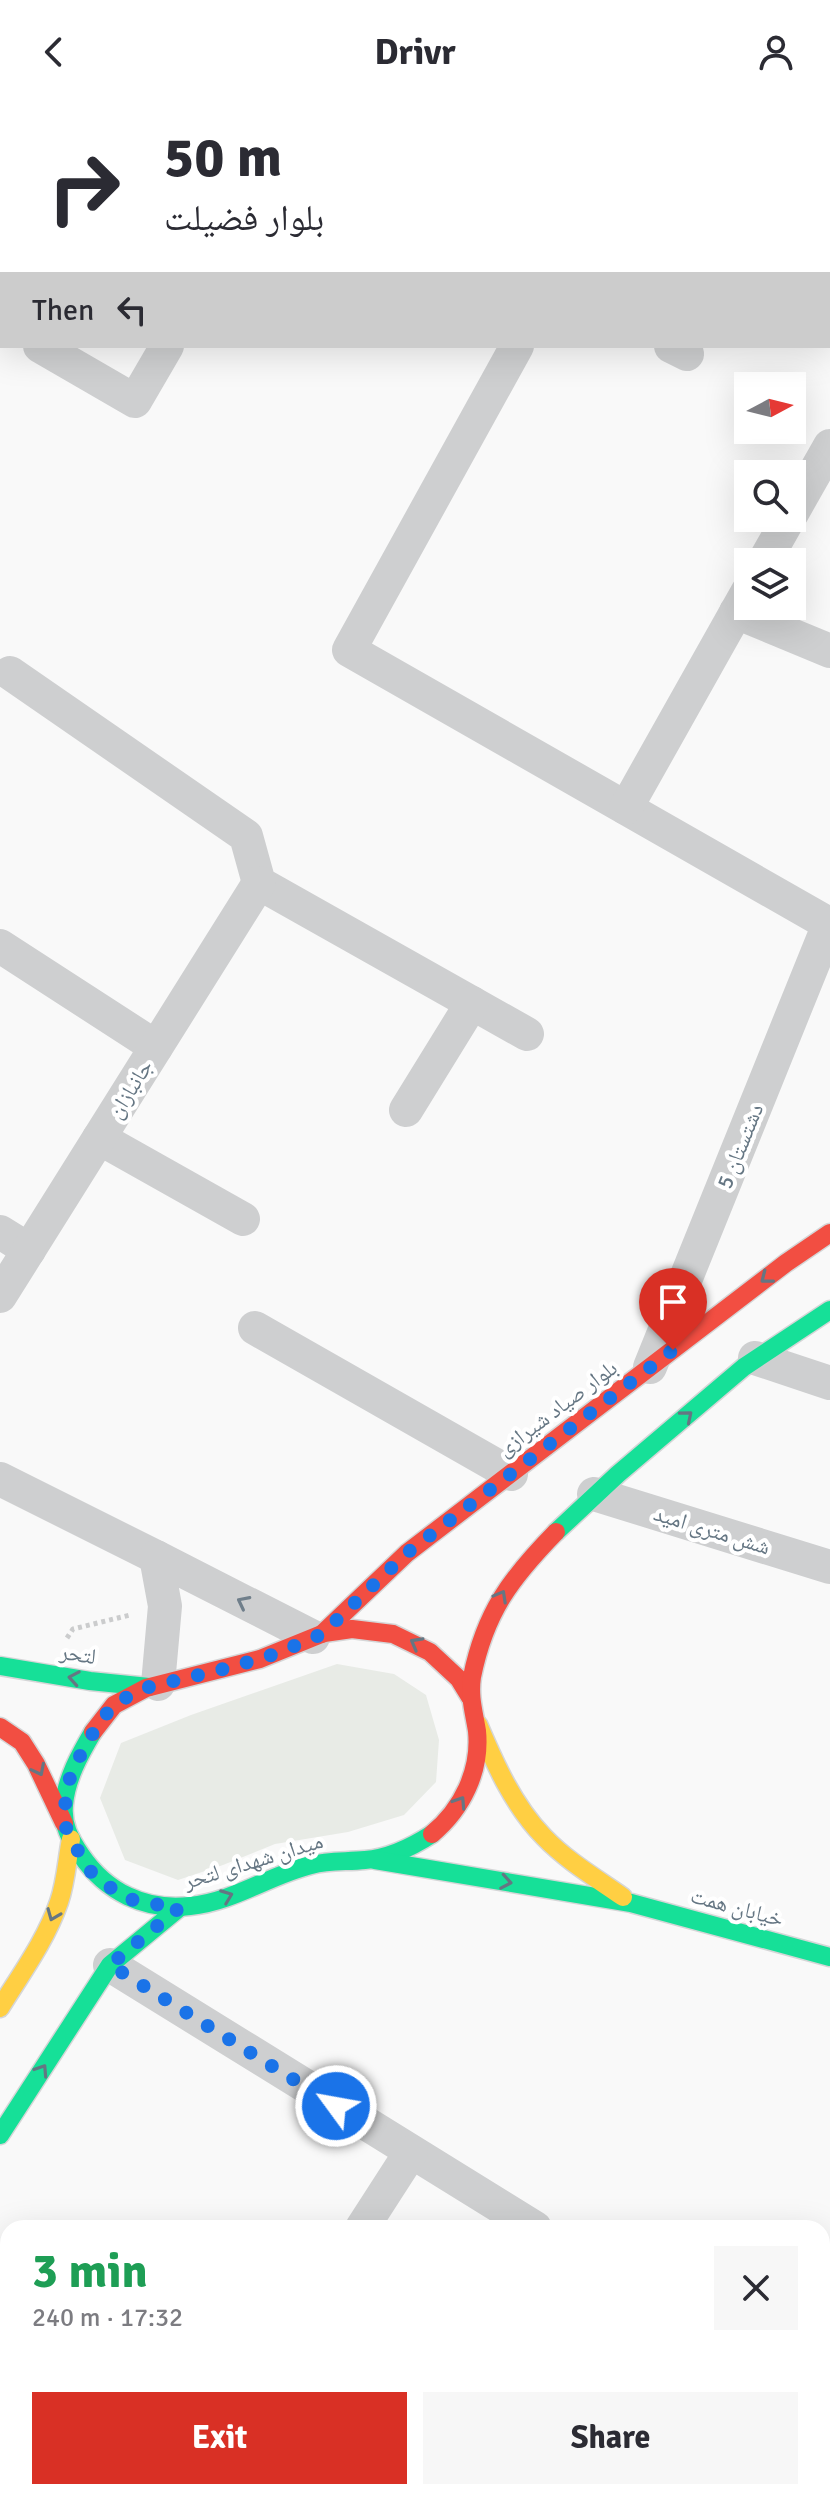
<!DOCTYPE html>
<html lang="en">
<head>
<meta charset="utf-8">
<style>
	body { margin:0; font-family:Signika,"Noto Naskh Arabic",sans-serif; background:#f7f7f7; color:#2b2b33; height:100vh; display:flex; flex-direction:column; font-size:30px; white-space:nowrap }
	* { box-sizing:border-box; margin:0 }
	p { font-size:26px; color:#7c7c81 }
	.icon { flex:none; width:44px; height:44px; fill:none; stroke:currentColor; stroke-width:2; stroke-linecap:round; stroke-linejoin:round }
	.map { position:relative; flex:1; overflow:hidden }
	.side { position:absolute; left:0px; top:2116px; width:830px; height:280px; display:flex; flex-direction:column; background:#fff; border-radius:24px 24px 0 0; box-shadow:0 8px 32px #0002 }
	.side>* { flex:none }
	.guide { position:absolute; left:0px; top:0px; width:830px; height:244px; box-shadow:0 8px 32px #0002; background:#fff; color:#2b2b33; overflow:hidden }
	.needle { width:52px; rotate:83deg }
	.buttons { position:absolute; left:734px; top:268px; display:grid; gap:16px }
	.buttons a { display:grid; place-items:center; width:72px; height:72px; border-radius:0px; background:#fff; box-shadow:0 8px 32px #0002; font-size:40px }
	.pin { position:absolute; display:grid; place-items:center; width:68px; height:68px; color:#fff; margin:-82px -34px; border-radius:50% 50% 50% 0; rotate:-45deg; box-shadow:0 0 8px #0007 }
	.pin .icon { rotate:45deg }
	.me { position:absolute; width:88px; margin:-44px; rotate:302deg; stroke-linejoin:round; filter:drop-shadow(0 0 6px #0008) }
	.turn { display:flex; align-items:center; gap:28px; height:168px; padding:0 32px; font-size:36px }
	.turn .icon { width:104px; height:104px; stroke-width:2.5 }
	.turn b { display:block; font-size:56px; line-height:68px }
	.then { display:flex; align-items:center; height:76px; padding:0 32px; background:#0003; gap:16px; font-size:30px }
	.round { display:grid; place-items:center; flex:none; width:84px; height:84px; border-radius:0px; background:#f7f7f7 }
	.head { display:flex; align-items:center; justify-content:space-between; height:136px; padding:0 32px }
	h1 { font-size:48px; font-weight:700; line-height:60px; color:#1e9e55 }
	.action { display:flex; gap:16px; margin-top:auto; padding:16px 32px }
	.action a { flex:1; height:92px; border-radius:0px; background:#d93025; color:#fff; font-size:32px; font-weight:700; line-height:92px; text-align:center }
	.action a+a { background:#f7f7f7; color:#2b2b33 }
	header { display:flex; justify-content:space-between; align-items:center; height:104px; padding:0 32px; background:#fff; font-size:36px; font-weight:700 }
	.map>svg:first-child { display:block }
	.green { fill:#e8ebe6 }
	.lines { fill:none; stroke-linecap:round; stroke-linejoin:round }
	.fast-casing { stroke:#d5d6d7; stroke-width:21 }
	.slow-casing { stroke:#d5d6d7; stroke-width:21 }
	.jam-casing { stroke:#d5d6d7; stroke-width:21 }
	.path { stroke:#cbcccd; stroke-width:5; stroke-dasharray:4 4; stroke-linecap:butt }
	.street { stroke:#cecfd0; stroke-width:34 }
	.fast { stroke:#16e098; stroke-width:18 }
	.slow { stroke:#ffcf43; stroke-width:18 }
	.jam { stroke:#f24e42; stroke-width:18 }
	.oneway { stroke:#657683 }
	.oneway2 { stroke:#707f8b }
	.route { stroke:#1a73e8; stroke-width:14; stroke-dasharray:0 25.2 }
	.labels { text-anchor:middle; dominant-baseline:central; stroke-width:8; stroke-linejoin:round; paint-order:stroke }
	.street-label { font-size:22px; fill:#657683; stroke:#fff }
</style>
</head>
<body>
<header><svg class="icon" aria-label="back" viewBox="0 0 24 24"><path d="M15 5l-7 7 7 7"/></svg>Drivr<svg class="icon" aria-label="person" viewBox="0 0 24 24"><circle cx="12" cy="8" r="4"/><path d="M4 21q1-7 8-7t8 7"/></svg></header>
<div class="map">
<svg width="830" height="2396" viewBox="0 0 830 2396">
	<rect width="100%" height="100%" fill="#f9f9f9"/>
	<path class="green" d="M 337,1560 L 394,1570 L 426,1591 L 439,1636 L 436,1678 L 404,1711 L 348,1728 L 275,1740 L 223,1761 L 178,1776 L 125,1756 L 100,1694 L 121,1639 L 191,1611 Z"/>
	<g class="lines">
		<g class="fast-casing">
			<g id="fast">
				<path d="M 556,1428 L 618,1370 L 744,1263 L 830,1206"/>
				<path d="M 0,1562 L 90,1577 L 149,1583"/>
				<path d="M 93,1628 C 80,1650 66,1675 64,1701 C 62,1721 70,1735 81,1751 C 106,1788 145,1807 190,1802 C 233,1798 270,1771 311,1761 C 329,1756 347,1758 365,1756 C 390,1754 412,1743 432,1730"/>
				<path d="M 375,1756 L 631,1799 L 830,1853"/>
				<path d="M 0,2031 L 110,1861 L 179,1804"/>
			</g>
		</g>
		<g class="slow-casing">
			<g id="slow">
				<path d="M 478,1620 C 495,1660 513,1701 544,1733 C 567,1757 596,1774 623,1793"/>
				<path d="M 0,1904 C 21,1870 46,1836 59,1798 C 66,1778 67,1756 71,1735"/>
			</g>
		</g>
		<g class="jam-casing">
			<g id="jam">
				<path d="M 322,1530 L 407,1449 L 786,1159 L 830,1129"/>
				<path d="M 0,1623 L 22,1638 L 36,1660 L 64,1719"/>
				<path d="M 93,1628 L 114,1601 L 146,1584 L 260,1555 L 324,1529 L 352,1525 L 393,1530 L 430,1548 L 459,1575 L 470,1593"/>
				<path d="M 432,1730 C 462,1705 481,1667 477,1627 C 474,1608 469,1593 472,1573 C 485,1508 511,1474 556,1428"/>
			</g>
		</g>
		<path class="path" d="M 67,1534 L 73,1525 L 130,1511"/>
		<g class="street">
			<path d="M 187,0 L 191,2"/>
			<path d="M 661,0 L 664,2"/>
			<path d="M 828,93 L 830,94"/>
			<path d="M 0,219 L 2,220"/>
			<path d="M 40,242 L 135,297 L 167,242"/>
			<path d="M 517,242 L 349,546 L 829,820 L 650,1263"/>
			<path d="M 671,242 L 687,250"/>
			<path d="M 792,409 L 830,342"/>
			<path d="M 764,458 L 789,414"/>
			<path d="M 736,508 L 830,547"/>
			<path d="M 10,569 L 246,732 L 259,779 L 527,930"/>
			<path d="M 626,704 L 748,487"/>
			<path d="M 0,842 L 156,943"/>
			<path d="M 406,1006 L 472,899"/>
			<path d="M 99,1034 L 243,1115"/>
			<path d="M 0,1128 L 29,1146"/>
			<path d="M 0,1192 L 259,779"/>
			<path d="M 255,1224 L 511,1370"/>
			<path d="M 755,1254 L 830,1279"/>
			<path d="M 0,1375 L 156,1453"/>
			<path d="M 594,1390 L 830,1463"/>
			<path d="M 158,1580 L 165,1502 L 156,1453 L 313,1533"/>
			<path d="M 110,1861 L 535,2124"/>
			<path d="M 362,2124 L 411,2048"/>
			<path d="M 822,2321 L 830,2327"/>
			<path d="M 0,2371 L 8,2376"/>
			<path d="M 30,2388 L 45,2396"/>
			<path d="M 148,2396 L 153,2388"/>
		</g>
		<use href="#fast" class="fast"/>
		<use href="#slow" class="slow"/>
		<use href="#jam" class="jam"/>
	</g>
	<defs><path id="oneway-chevron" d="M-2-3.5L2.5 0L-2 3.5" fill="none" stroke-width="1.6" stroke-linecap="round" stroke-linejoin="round" transform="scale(2)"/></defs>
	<g class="oneway">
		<use href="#oneway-chevron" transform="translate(766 1174) rotate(142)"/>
		<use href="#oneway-chevron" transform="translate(687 1312) rotate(-40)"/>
		<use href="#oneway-chevron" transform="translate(501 1492) rotate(-61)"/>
		<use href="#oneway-chevron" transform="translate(416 1539) rotate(-151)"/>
		<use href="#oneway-chevron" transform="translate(74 1574) rotate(-170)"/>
		<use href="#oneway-chevron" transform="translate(39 1666) rotate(63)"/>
		<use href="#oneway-chevron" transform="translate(460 1698) rotate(-57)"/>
		<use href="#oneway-chevron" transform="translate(506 1778) rotate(10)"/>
		<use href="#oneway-chevron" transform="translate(227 1792) rotate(-21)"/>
		<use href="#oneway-chevron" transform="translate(53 1811) rotate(112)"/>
		<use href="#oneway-chevron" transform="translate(42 1966) rotate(-57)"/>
	</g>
	<use class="oneway2" href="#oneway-chevron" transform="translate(243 1498) rotate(-153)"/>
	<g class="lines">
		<path class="route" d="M 336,2002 L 110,1861 L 179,1804 L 135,1797 L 116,1788 L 90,1767 L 71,1735 L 64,1719 L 66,1690 L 72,1666 L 101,1615 L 121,1596 L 149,1583 L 232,1563 L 278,1549 L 322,1530 L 407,1449 L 673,1246"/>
	</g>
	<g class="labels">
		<g class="street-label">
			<text transform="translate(130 985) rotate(-58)">جانبازان</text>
			<text transform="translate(740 1042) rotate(-68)">دشتستان 5</text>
			<text transform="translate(557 1304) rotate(-37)">بلوار صیاد شیرازی</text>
			<text transform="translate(712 1426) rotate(17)">شش متری امید</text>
			<text transform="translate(78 1550) rotate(9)">لتحر</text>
			<text transform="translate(253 1757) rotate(-17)">میدان شهدای لتحر</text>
			<text transform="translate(737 1803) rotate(15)">خیابان همت</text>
		</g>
	</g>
</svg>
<div class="buttons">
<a><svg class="needle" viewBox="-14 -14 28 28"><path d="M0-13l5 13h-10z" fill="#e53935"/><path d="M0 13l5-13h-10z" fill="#7c7c81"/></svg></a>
<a><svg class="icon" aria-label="search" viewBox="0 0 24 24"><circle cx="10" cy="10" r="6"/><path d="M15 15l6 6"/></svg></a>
<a><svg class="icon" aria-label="layers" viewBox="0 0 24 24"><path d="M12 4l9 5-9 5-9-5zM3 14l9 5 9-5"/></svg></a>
</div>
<div class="pin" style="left:673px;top:1246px;background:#d93025"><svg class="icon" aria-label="arrive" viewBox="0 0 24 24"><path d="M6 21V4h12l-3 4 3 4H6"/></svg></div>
<svg class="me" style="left:336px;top:2002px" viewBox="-20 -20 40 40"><circle r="17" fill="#1a73e8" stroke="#fff" stroke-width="3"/><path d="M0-11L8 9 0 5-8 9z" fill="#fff"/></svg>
<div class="guide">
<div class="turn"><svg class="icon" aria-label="right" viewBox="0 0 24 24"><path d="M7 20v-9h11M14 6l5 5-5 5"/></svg><div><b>50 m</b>بلوار فضیلت</div></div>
<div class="then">Then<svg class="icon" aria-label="left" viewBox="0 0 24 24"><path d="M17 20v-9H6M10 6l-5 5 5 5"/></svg></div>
</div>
<section class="side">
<div class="head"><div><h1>3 min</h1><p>240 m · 17:32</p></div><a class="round"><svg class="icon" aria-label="close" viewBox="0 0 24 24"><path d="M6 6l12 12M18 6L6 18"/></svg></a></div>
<div class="action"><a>Exit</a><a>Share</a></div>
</section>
</div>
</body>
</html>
